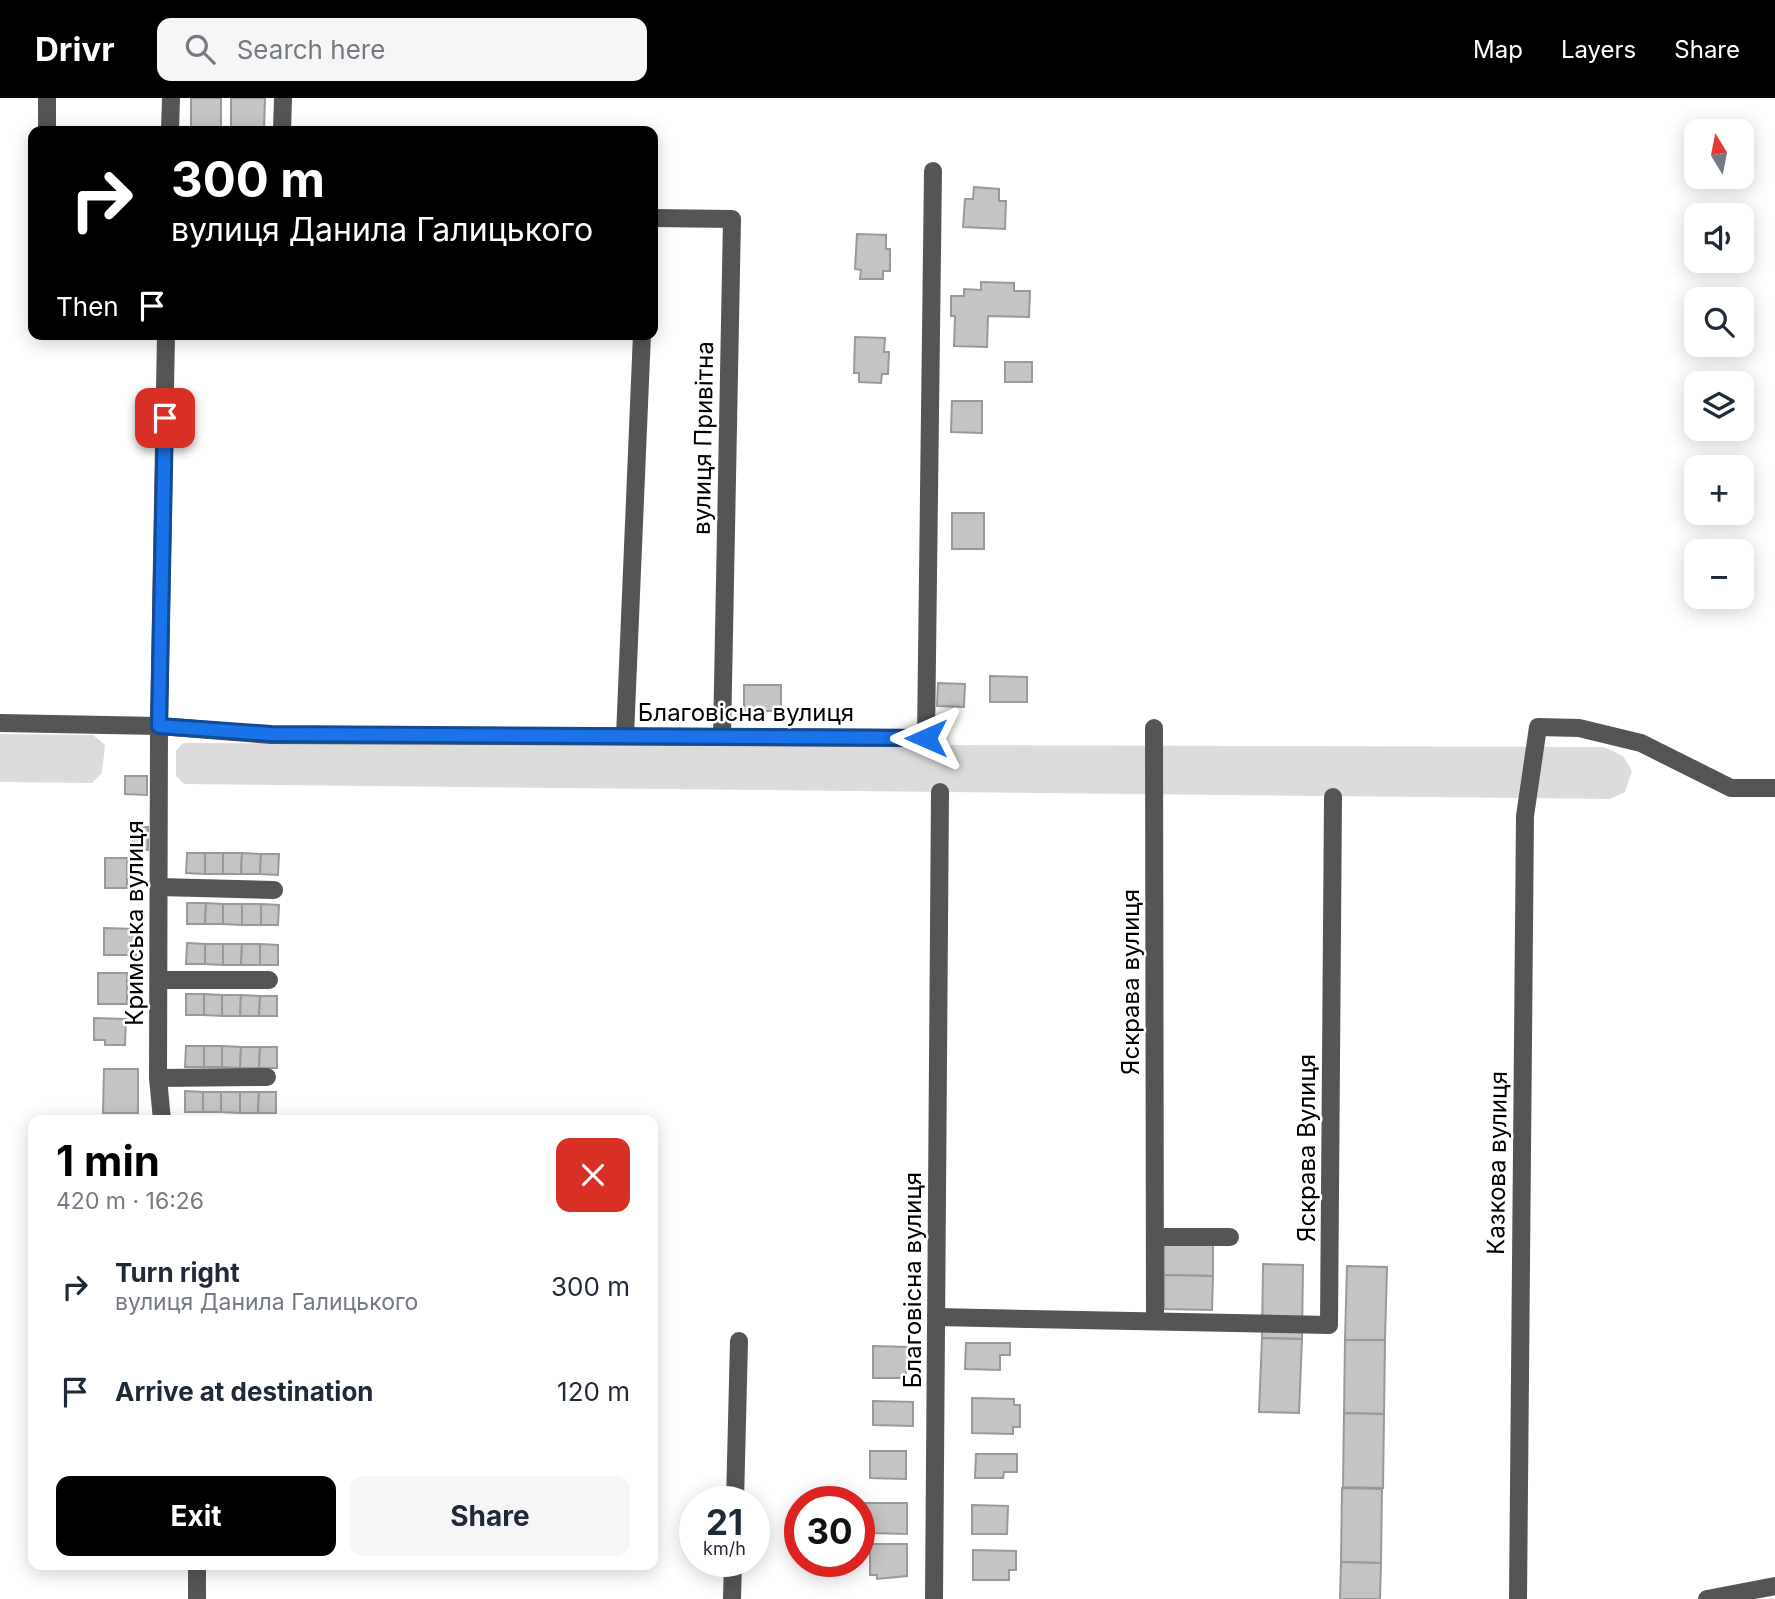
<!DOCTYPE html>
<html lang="en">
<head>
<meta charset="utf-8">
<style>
	body { margin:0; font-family:Inter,sans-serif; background:#f6f6f7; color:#1f2937; height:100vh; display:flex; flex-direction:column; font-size:26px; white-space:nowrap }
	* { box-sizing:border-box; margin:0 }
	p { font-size:23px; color:#747a83 }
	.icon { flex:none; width:38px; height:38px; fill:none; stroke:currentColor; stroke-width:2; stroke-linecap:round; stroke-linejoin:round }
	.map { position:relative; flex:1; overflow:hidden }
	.details { position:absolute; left:28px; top:1017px; width:630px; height:455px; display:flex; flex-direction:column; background:#fff; border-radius:14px; box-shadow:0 4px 18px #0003 }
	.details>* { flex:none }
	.banner { position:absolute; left:28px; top:28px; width:630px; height:214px; border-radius:14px; box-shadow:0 4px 18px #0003; background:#000; color:#fff; overflow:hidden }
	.needle { width:46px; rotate:350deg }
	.tools { position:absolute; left:1684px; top:21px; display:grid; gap:14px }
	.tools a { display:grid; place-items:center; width:70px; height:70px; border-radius:14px; background:#fff; box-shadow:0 4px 18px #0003; font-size:35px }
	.speed { position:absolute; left:679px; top:1388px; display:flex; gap:14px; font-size:35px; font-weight:700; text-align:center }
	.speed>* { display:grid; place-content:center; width:91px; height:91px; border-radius:50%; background:#fff; box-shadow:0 4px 18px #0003; line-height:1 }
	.speed small { font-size:18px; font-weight:400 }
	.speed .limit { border:10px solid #d22; background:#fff; color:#111 }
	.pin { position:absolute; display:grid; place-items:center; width:60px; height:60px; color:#fff; margin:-30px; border-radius:14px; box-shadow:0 4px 10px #0006 }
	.me { position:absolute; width:77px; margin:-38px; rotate:270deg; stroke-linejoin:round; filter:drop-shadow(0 0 5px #0008) }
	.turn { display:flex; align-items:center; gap:24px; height:147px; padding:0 28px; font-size:32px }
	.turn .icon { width:91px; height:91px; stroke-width:2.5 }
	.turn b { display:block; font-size:49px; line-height:60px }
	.then { display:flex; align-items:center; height:66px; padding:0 28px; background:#0003; gap:14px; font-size:26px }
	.round { display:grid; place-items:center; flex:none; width:74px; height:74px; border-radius:14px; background:#f6f6f7 }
	.summary { display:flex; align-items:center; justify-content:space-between; height:119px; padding:0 28px }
	h1 { font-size:42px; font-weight:700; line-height:52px; color:#000 }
	.button { display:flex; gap:14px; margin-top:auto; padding:14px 28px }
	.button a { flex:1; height:80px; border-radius:14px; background:#000; color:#fff; font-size:28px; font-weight:700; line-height:80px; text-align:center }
	.button a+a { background:#f6f6f7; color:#1f2937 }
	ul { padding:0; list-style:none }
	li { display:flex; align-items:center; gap:21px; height:105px; padding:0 28px }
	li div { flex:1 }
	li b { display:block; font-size:26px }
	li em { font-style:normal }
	header { display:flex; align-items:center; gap:42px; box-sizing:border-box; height:98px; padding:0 35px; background:#000; color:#fff }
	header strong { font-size:33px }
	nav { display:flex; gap:38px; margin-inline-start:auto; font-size:24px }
	.search { width:490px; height:63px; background:#f6f6f7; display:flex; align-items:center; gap:18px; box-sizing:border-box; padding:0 24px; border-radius:14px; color:#747a83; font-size:26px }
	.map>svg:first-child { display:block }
	.green { fill:#dcdcdc }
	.building { fill:#c4c4c4; stroke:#999; stroke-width:2 }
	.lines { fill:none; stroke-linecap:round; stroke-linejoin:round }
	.minor { stroke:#555; stroke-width:18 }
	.route-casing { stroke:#114b97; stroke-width:18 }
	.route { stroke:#1a73e8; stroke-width:12 }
	.labels { text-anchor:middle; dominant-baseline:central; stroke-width:5; stroke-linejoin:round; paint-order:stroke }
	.street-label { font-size:24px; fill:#000; stroke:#fff }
</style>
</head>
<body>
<header>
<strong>Drivr</strong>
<div class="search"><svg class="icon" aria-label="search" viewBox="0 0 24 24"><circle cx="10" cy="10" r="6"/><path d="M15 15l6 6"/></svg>Search here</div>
<nav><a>Map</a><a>Layers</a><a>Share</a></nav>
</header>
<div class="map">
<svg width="1775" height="1501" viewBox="0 0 1775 1501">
	<rect width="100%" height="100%" fill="#fff"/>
	<g class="green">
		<path d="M 0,636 L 93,637 L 105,647 L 102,675 L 92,685 L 0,684 Z"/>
		<path d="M 183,645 L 1604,649 L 1623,658 L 1632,673 L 1625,694 L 1610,701 L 184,686 L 176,678 L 176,653 Z"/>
	</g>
	<g class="building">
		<rect x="191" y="0" width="30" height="32"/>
		<path d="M 231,0 L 265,0 L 264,33 L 231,33 Z"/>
		<path d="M 974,89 L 999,91 L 999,103 L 1006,103 L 1005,131 L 963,129 L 965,101 L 973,101 Z"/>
		<path d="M 857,136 L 886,137 L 886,151 L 890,151 L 890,173 L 883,173 L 883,181 L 860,181 L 861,172 L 855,171 Z"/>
		<path d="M 981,184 L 1014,185 L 1014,193 L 1030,193 L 1029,219 L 988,218 L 987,249 L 954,248 L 955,218 L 951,218 L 951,198 L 964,198 L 964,191 L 981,192 Z"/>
		<path d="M 855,239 L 885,240 L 884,254 L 889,254 L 888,276 L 882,276 L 881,285 L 859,284 L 859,275 L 854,275 Z"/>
		<rect x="1005" y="264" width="27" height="20"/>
		<path d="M 952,303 L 982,303 L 982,335 L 951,334 Z"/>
		<rect x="952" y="415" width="32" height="36"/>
		<path d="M 990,578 L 1027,579 L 1027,604 L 990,604 Z"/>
		<path d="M 938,585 L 965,586 L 964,609 L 937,608 Z"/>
		<rect x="744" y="587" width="37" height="26"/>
		<path d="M 125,678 L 147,678 L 147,697 L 125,696 Z"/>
		<path d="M 133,729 L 148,729 L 148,752 L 132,751 Z"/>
		<path d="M 187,755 L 205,755 L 205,776 L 186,775 Z"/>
		<rect x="205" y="755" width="18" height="21"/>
		<path d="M 223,755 L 242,755 L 241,776 L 223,776 Z"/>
		<path d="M 242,755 L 261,756 L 260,776 L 241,776 Z"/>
		<path d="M 261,756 L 279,756 L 278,777 L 260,776 Z"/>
		<rect x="105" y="760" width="22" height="30"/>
		<path d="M 187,805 L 206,805 L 205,826 L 187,826 Z"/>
		<path d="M 206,805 L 223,806 L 223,826 L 205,826 Z"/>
		<path d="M 223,806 L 242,806 L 242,827 L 223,826 Z"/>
		<rect x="242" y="806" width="19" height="21"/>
		<path d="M 261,806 L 279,807 L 278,827 L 261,827 Z"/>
		<path d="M 104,830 L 136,831 L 136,857 L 104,857 Z"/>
		<path d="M 187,845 L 205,846 L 205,866 L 186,866 Z"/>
		<path d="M 205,846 L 223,846 L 223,867 L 205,866 Z"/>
		<path d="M 223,846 L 242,846 L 241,867 L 223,867 Z"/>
		<path d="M 242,846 L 260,846 L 260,867 L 241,867 Z"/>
		<path d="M 260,846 L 278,847 L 278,867 L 260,867 Z"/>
		<rect x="98" y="875" width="29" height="31"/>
		<rect x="186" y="896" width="18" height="21"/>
		<path d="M 204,896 L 222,897 L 222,918 L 204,917 Z"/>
		<path d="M 222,897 L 241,897 L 240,918 L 222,918 Z"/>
		<path d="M 241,897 L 260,898 L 259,918 L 240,918 Z"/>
		<path d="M 260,898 L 277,898 L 277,918 L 259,918 Z"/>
		<path d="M 94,920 L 126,921 L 125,947 L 105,947 L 105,942 L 94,942 Z"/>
		<path d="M 186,948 L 204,948 L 204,969 L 185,969 Z"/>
		<rect x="204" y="948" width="18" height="21"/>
		<path d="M 222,948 L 241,949 L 240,970 L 222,969 Z"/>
		<path d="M 241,949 L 260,949 L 259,970 L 240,970 Z"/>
		<path d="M 260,949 L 277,949 L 277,970 L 259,970 Z"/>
		<path d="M 104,971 L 138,971 L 138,1015 L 103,1015 Z"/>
		<path d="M 185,993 L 203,994 L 203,1014 L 185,1014 Z"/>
		<rect x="203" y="994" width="18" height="20"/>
		<path d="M 221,994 L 240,994 L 240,1015 L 221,1014 Z"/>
		<path d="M 240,994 L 259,994 L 258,1015 L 240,1015 Z"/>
		<path d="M 259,994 L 276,994 L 276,1015 L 258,1015 Z"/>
		<path d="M 1164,1141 L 1213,1141 L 1213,1178 L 1164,1177 Z"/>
		<path d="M 1263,1166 L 1303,1167 L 1302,1241 L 1262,1240 Z"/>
		<path d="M 1347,1168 L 1387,1169 L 1385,1242 L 1345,1242 Z"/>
		<path d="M 1164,1177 L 1213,1178 L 1212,1212 L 1164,1211 Z"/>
		<path d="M 1262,1240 L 1302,1241 L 1299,1315 L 1259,1314 Z"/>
		<path d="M 1345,1242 L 1385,1242 L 1384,1316 L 1344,1315 Z"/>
		<path d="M 966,1245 L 1010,1245 L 1010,1257 L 1000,1257 L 1000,1272 L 965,1271 Z"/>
		<path d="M 873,1248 L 910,1249 L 910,1265 L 906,1265 L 906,1280 L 873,1280 Z"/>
		<path d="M 972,1300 L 1014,1301 L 1014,1307 L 1020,1307 L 1020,1329 L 1013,1329 L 1013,1336 L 972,1335 Z"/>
		<path d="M 873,1303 L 913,1304 L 913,1328 L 873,1327 Z"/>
		<path d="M 1344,1315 L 1384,1316 L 1383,1390 L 1343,1389 Z"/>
		<path d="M 870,1353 L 906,1353 L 906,1381 L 870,1380 Z"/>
		<path d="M 976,1356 L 1017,1356 L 1017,1374 L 1004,1374 L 1003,1380 L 975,1380 Z"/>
		<path d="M 1342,1390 L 1382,1391 L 1381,1465 L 1341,1464 Z"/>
		<path d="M 863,1405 L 907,1405 L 907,1436 L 871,1435 L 871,1422 L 863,1422 Z"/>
		<path d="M 972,1407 L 1008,1408 L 1007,1436 L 972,1436 Z"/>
		<path d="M 870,1446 L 907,1446 L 907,1478 L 877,1481 L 877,1477 L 870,1477 Z"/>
		<path d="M 973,1452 L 1016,1453 L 1016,1472 L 1009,1472 L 1009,1482 L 973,1482 Z"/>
		<path d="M 1341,1464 L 1381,1465 L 1380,1501 L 1340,1501 Z"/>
	</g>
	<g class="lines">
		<g class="minor">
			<path d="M 47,33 L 47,0"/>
			<path d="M 170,33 L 171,0"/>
			<path d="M 282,33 L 283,0"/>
			<path d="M 653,120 L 732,121 L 722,639"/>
			<path d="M 0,625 L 159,628 L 271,637 L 926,640 L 933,73"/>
			<path d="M 1154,630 L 1155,1223"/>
			<path d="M 625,638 L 642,236"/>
			<path d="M 159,789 L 274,792"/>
			<path d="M 159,882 L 269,882"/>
			<path d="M 158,980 L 267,979"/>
			<path d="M 162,1022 L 158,980 L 159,628 L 166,236"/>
			<path d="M 1155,1139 L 1230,1139"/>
			<path d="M 936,1219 L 1329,1227 L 1333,699"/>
			<path d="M 735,1404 L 739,1243"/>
			<path d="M 197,1501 L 197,1466"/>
			<path d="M 732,1501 L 733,1463"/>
			<path d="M 934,1501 L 940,694"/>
			<path d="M 1518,1501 L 1525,718 L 1538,629 L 1579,630 L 1641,645 L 1731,690 L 1775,690"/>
			<path d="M 1707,1501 L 1775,1488"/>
		</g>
	</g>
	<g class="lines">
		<g class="route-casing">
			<path id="route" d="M 165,320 L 159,628 L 271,636 L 926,640"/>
		</g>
		<use href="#route" class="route"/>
	</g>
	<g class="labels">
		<g class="street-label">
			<text transform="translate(703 340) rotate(-89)">вулиця Привітна</text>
			<text x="746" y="614">Благовісна вулиця</text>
			<text transform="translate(134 825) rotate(-90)">Кримська вулиця</text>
			<text transform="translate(1130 884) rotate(-90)">Яскрава вулиця</text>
			<text transform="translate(1306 1050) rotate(-90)">Яскрава Вулиця</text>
			<text transform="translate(1497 1065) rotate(-89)">Казкова вулиця</text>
			<text transform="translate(912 1182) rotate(-90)">Благовісна вулиця</text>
		</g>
	</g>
</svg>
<div class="tools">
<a><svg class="needle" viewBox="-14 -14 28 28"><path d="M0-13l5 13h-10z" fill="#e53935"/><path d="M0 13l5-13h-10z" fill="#747a83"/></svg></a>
<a><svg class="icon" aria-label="sound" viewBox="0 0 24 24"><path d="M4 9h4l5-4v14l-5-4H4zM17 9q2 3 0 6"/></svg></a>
<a><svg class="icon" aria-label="search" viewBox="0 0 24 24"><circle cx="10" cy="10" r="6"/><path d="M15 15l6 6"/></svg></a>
<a><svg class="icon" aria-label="layers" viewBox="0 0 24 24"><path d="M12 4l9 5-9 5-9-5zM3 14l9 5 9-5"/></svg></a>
<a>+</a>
<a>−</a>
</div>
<div class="speed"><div>21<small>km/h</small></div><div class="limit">30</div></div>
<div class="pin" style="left:165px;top:320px;background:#d93025"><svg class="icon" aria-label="arrive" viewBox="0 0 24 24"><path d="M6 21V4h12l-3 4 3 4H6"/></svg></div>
<svg class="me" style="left:926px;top:640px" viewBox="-20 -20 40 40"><path d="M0-17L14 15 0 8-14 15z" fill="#1a73e8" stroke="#fff" stroke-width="4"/></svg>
<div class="banner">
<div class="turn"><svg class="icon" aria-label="right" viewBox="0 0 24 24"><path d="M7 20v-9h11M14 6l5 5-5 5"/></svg><div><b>300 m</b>вулиця Данила Галицького</div></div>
<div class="then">Then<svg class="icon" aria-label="arrive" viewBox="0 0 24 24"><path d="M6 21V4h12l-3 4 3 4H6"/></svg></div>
</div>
<section class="details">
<div class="summary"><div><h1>1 min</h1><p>420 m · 16:26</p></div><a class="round" style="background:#d93025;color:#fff"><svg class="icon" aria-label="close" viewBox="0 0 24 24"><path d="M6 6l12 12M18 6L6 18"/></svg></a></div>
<ul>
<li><svg class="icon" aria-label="right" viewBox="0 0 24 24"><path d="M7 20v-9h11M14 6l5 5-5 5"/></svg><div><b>Turn right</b><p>вулиця Данила Галицького</p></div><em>300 m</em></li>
<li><svg class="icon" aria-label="arrive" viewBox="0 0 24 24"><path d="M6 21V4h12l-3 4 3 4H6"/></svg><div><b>Arrive at destination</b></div><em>120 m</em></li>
</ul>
<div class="button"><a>Exit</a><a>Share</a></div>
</section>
</div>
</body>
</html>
